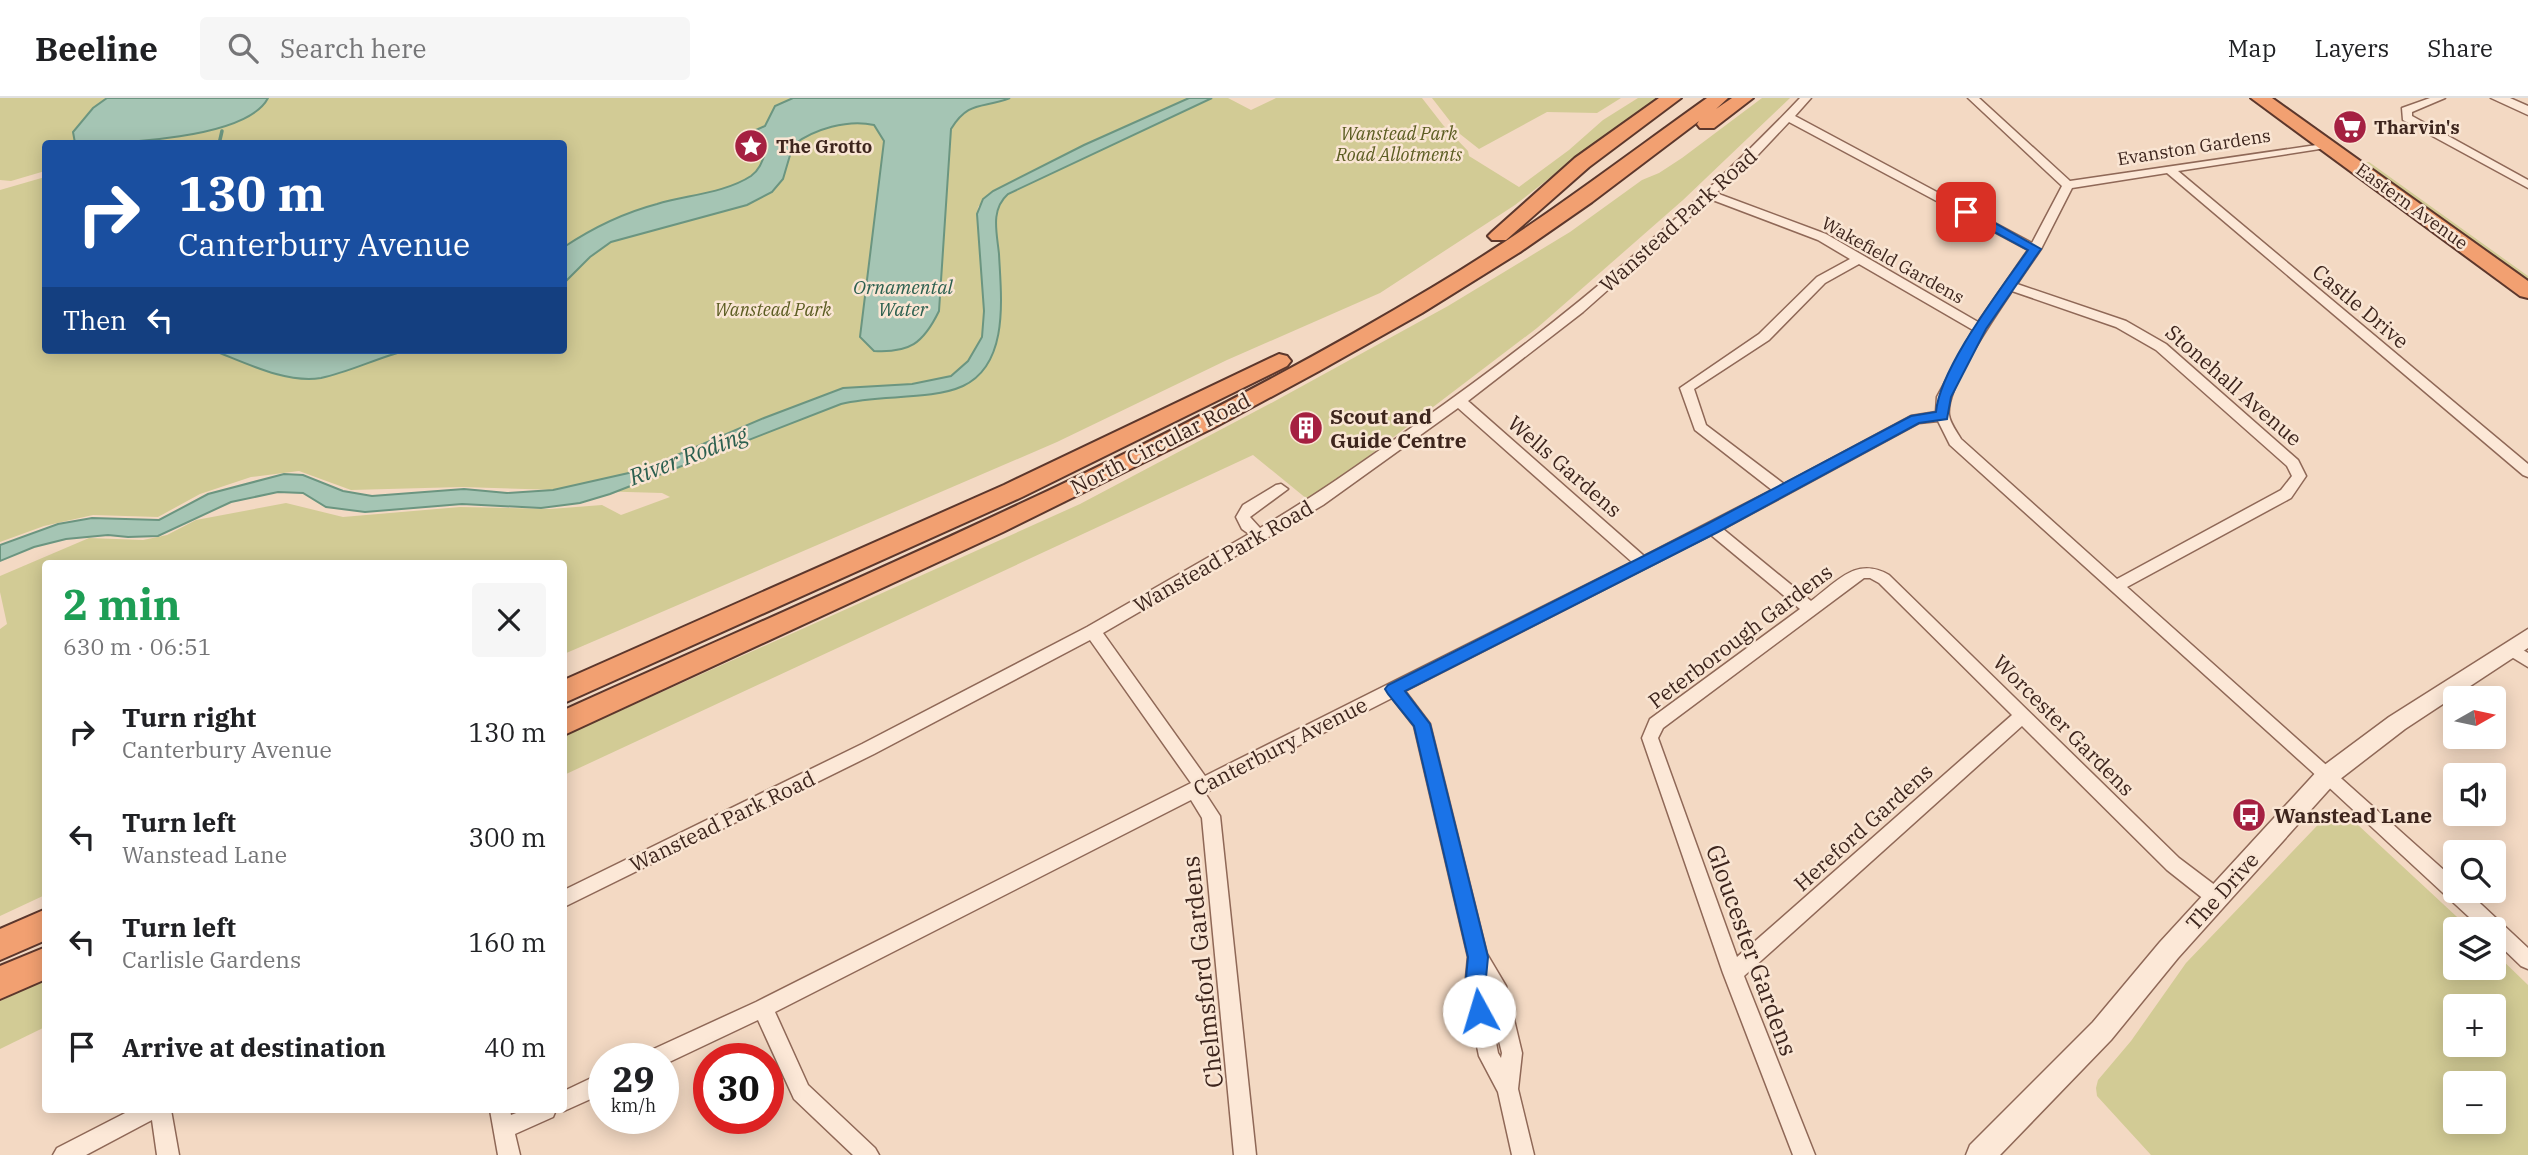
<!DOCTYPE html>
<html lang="en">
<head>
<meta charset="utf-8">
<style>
	body { margin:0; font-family:"IBM Plex Serif",serif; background:#f6f6f6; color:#202124; height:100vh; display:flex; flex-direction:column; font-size:26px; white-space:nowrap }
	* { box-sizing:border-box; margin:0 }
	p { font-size:23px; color:#757577 }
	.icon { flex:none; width:38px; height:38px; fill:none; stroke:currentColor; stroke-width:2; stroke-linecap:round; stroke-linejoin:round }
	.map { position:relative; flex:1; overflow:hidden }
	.drawer { position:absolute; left:42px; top:462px; width:525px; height:553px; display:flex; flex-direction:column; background:#fff; border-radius:7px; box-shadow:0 4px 18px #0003 }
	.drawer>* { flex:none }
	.banner { position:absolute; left:42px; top:42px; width:525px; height:214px; border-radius:7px; box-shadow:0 4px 18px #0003; background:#1a4fa0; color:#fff; overflow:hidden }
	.needle { width:46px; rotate:81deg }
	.controls { position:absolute; left:2443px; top:588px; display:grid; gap:14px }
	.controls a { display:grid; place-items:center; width:63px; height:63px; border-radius:7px; background:#fff; box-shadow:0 4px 18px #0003; font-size:35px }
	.speed { position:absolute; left:588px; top:945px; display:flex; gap:14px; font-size:35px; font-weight:700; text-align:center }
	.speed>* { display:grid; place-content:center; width:91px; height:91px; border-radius:50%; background:#fff; box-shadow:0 4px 18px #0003; line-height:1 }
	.speed small { font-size:18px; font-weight:400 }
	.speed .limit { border:10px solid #d22; background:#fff; color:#111 }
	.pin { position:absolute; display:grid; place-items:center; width:60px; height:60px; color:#fff; margin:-30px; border-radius:14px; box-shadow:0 4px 10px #0006 }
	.me { position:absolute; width:77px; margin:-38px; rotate:354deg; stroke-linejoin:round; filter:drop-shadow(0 0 5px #0008) }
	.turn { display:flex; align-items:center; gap:24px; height:147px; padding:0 21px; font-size:32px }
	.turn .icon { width:91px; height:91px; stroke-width:2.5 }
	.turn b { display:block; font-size:49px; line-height:60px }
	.then { display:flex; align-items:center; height:66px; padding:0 21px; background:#0003; gap:14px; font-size:26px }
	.round { display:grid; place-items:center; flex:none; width:74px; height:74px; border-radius:7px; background:#f6f6f6 }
	.headline { display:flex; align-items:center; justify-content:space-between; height:119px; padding:0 21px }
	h1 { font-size:42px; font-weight:800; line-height:52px; color:#1e9e55 }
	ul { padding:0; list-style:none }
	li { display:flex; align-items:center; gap:21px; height:105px; padding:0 21px }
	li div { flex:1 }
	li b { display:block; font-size:26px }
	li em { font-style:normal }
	header { display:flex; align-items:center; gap:42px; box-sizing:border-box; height:98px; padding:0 35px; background:#fff; border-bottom:2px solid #e0e0e0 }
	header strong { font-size:33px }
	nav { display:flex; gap:38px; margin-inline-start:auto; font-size:24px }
	.search { width:490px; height:63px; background:#f6f6f6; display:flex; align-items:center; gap:18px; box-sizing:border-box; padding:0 24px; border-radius:7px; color:#757577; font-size:26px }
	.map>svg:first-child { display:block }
	.green { fill:#d2cb95; fill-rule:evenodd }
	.water { fill:#a5c5b4; stroke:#6b9580; stroke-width:2 }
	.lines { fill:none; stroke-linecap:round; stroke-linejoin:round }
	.stream { stroke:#6b9580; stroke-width:3.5 }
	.minor-casing { stroke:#8f6857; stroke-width:3 }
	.tertiary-casing { stroke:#8f6857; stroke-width:3 }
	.trunk-casing { stroke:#5c372c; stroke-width:4 }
	.minor { fill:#fce8d7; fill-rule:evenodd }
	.tertiary { fill:#fce8d7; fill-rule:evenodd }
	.trunk { fill:#f2a071; fill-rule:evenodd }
	.route { fill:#1a73e8; stroke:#114b97; stroke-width:2 }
	.labels { text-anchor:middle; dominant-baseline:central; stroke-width:5; stroke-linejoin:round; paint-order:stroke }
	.far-poi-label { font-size:18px; font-weight:bold; fill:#3d251d; stroke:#f9e5d3; text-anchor:start }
	.far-park-label { font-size:18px; font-style:italic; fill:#5b5c21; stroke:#f9e5d3 }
	.far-street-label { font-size:18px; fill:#3d251d; stroke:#f9e5d3 }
	.far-water-label { font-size:19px; font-style:italic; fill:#2b5f4f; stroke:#f9e5d3 }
	.street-label { font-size:21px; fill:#3d251d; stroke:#f9e5d3 }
	.poi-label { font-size:21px; font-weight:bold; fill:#3d251d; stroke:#f9e5d3; text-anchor:start }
	.water-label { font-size:23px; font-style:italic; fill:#2b5f4f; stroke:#f9e5d3 }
	.near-street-label { font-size:24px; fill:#3d251d; stroke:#f9e5d3 }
</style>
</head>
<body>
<header>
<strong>Beeline</strong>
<div class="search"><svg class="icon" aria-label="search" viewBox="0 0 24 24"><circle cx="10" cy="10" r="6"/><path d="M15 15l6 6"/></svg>Search here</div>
<nav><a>Map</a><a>Layers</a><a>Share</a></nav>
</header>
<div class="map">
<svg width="2528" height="1057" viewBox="0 0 2528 1057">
	<rect width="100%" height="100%" fill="#f3d9c3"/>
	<g class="green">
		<path d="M 0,0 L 1189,0 L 1084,47 L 993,93 L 978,109 C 975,126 980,141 981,157 C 983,185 984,212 982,239 L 994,254 L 1000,211 L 996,133 L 998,108 L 1008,96 L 1212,0 L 1228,0 L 1251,12 L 1276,0 L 1422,0 L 1443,27 L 1468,53 L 1469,58 L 1519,89 L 1569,52 L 1603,22 L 1638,0 L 1660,0 L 1588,50 L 1515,107 L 1380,195 L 1227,262 L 1057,344 L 564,556 L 564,466 L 46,466 L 45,797 L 0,818 L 0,531 L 7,526 L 0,494 L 0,478 L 89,440 L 143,442 L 167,437 L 196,422 L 286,405 L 343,419 L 460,409 L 550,411 L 602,407 L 621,417 L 670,399 L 662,395 L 462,389 L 351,392 L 299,373 L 251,379 L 200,396 L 158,419 L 93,417 L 44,428 L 0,444 L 0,92 L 45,79 L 46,252 L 564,252 L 564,46 L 46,46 L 45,73 L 11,83 L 0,82 Z"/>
		<path d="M 1432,0 L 1621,0 L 1597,15 L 1547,14 L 1479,51 L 1460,36 Z"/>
		<path d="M 1762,0 L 1790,0 L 1683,102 L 1537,230 L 1328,389 L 1307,401 L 1253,357 L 564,677 L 564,638 L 1080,406 L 1275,303 L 1448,208 L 1570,134 L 1642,82 L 1659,75 L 1682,60 Z"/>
		<path d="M 2369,64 L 2528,178 L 2528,186 L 2360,65 Z"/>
		<path d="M 2334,710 L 2344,714 L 2470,831 L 2455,831 L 2455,870 L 2494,870 L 2494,854 L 2528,887 L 2528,1057 L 2151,1057 L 2097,998 L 2096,990 L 2098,982 L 2131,943 L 2186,865 ZM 2455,908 L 2494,908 L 2494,947 L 2455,947 ZM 2455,985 L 2494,985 L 2494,1024 L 2455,1024 Z"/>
		<path d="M 45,882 L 45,929 L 0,951 L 0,903 Z"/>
	</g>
	<g class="water">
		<path d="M 107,0 L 268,0 C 247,41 118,46 75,45 L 73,34 L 93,10 Z"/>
		<path d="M 793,0 L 1010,0 C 982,11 969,2 951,31 L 939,213 C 923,246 909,255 874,253 L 860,239 L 884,43 L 874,27 C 848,21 814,31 793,47 L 783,81 L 772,94 L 747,107 L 611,144 L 590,159 L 564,185 L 564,149 C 594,129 623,115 657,106 C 687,97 725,95 751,78 C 761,71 763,60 767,50 L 756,32 L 765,28 L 775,8 Z"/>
		<path d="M 1189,0 L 1212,0 L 1008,96 C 990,112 997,135 999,156 C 1001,198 1010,266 963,288 C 930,303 878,296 841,306 L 610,396 L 580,405 L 541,410 L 462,406 L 365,414 L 326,409 L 303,395 L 278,394 L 231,404 L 158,438 L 128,439 L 108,437 L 66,441 L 34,449 L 0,463 L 0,447 L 58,426 L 92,420 L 159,422 L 208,396 L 284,376 L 303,377 L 343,393 L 372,398 L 464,391 L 507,395 L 553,392 L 642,372 L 764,320 L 843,290 L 912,286 L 951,278 L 968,263 L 982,239 L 984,213 L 977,116 L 983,101 L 993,93 L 1084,47 Z"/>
		<path d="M 212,252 L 306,252 L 315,254 L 408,252 C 379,259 350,274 321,280 C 286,286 244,264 212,252 Z"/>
	</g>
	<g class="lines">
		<path class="stream" d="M 219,46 L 222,33"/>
		<g class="minor-casing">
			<g id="minor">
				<path d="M 1800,0 L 1811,0 L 1795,18 L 2032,145 L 2062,88 L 1968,0 L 1979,0 L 2070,83 L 2330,45 L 2330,49 L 2326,50 L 2178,73 L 2528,366 L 2528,379 L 2523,377 L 2167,75 L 2072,90 L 2041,151 L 2017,186 L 2126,223 L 2166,246 L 2298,362 L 2306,378 L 2291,400 L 2127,489 L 2455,782 L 2455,793 L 2467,793 L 2528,850 L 2528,871 L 2521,868 L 2494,842 L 2494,831 L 2482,831 L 2309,671 L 1950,347 L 1938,323 L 1919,325 L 1723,431 L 1811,503 C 1837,484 1856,458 1889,477 L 2179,760 L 2224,794 L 2226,800 L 2224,806 L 2217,808 L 2210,806 L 2167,772 L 2022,628 L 1744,878 L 1815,1057 L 1793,1057 L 1723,875 L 1642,640 L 1650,621 L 1800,511 L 1711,437 L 1405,593 L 1430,626 L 1487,856 L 1506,888 L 1522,955 L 1518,991 L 1534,1057 L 1512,1057 L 1498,994 L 1479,958 L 1465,890 L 1468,859 L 1414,628 L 1392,600 L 1205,695 L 1220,718 L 1256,1057 L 1234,1057 L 1202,720 L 1191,702 L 775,914 L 808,987 L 875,1050 L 879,1057 L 853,1057 L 794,1001 L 758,922 L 663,967 L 663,961 L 644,961 L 647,954 L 756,904 L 1191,685 L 1090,542 L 874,656 L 564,809 L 564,792 L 862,646 L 1087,529 L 1249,436 L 1242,431 L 1236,419 L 1243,407 L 1276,387 L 1281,386 L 1288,391 L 1250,419 L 1260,430 C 1314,399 1364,363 1415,327 C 1553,230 1684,122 1800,0 ZM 1789,24 L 2028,152 L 1978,224 L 1826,136 L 1716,95 L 1756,59 ZM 1710,101 L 1818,142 L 1850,161 L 1817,179 L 1759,236 L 1680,290 L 1695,332 L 1772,392 L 1644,458 L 1468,303 L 1583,214 ZM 1859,166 L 1973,232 L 1937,299 L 1936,314 L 1911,318 L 1784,386 L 1706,327 L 1694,291 L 1769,242 L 1825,185 ZM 2012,193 L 2116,229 L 2156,252 L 2287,368 L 2292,378 L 2281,392 L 2117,481 L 1961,341 C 1957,334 1950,325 1949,317 C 1945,290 1996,217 2012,193 ZM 1458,310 L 1632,464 L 1205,678 L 1103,535 L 1323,407 ZM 1864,480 L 1870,480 L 1879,485 L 2012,617 L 1737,859 L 1658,640 L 1663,630 ZM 1485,887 L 1502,955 L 1501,960 L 1498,955 Z"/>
				<path d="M 2430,0 L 2445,0 L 2412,14 L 2412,18 L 2528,82 L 2528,90 L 2403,22 L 2402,10 Z"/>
				<path d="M 2511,545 L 2528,555 L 2528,569 L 2505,555 L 2503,551 L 2505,547 Z"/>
				<path d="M 604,974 L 604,995 L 564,1013 L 560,1012 L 564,1012 L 564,993 Z"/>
				<path d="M 131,1012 L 171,1012 L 179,1057 L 157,1057 L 152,1022 L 86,1057 L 53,1057 L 57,1050 Z"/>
				<path d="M 490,1012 L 510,1012 L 511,1017 L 524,1012 L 556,1012 L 553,1019 L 515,1036 L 520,1057 L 498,1057 Z"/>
			</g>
		</g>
		<g class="tertiary-casing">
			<g id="tertiary">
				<path d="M 2491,0 L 2510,0 L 2528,8 L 2528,17 Z"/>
				<path d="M 2528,531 L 2528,550 L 2405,631 L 2335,685 L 2178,860 L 2111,942 L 2000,1057 L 1966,1057 L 1970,1047 L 2093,924 L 2160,844 L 2319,671 L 2389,619 Z"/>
			</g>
		</g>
		<g class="trunk-casing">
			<g id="trunk">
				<path d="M 1659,0 L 1681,0 L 1589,69 L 1506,142 L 1492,142 L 1488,138 L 1492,134 L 1575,60 Z"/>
				<path d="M 1707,0 L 1728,0 L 1716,11 L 1732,0 L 1753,0 L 1714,30 L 1700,30 L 1697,26 L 1699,23 L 1592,104 L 1520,154 L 1422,215 L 1319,273 L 1215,329 L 1003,434 L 564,637 L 564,612 C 856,480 1157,355 1433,189 C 1529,132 1616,65 1707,0 Z"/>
				<path d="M 2251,0 L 2272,0 L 2528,183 L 2528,200 L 2520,198 Z"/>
				<path d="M 1279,256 L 1287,258 L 1291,263 L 1287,268 L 1022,399 L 564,605 L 564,582 L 1004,387 Z"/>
				<path d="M 46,811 L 46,842 L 0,862 L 0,831 Z"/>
				<path d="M 46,849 L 46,881 L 0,901 L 0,868 Z"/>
			</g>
		</g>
		<use href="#minor" class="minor"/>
		<use href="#tertiary" class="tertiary"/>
		<use href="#trunk" class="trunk"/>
	</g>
	<path class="route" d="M 1961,111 L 1970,111 L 2041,151 L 1986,231 L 1951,299 L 1947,321 L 1919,325 L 1718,434 L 1405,593 L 1430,626 L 1488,859 L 1485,890 L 1489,913 L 1486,920 L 1479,922 L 1472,920 L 1465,890 L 1468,859 L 1414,628 L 1388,596 L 1385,591 L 1388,587 L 1707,426 L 1911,318 L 1936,314 C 1940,269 2001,191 2028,152 L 1961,116 Z"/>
	<defs>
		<g id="supermarket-disc" transform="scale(1.75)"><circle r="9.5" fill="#a52041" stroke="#f9e5d3"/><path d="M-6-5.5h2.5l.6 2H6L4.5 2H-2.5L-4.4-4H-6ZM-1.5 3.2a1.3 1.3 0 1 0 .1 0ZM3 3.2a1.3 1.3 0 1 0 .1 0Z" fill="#fff"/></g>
		<g id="sight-disc" transform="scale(1.75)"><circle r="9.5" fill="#a52041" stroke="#f9e5d3"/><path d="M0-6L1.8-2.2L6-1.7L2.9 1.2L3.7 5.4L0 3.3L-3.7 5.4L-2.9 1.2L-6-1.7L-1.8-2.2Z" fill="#fff"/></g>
		<g id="building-disc" transform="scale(1.75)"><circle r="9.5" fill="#a52041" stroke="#f9e5d3"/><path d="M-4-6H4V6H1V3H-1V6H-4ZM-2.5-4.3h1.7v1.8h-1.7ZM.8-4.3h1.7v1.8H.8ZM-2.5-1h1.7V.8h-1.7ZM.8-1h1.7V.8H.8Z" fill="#fff"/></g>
		<g id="bus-disc" transform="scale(1.75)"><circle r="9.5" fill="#a52041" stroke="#f9e5d3"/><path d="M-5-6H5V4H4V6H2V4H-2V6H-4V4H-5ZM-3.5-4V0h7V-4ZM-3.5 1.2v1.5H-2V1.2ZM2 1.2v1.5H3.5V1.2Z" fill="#fff"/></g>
	</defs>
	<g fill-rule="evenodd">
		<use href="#supermarket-disc" x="2350" y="29"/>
		<use href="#sight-disc" x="751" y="48"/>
		<use href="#building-disc" x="1306" y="330"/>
		<use href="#bus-disc" x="2249" y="717"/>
	</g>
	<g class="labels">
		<g class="far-poi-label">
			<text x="2374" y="29">Tharvin's</text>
			<text x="776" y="48">The Grotto</text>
		</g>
		<g class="far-park-label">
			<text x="1399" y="35">Wanstead Park<tspan x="1399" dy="21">Road Allotments</tspan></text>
			<text x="773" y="211">Wanstead Park</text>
		</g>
		<g class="far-street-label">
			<text transform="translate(2194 49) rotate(-9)">Evanston Gardens</text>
			<text transform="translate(2412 108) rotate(36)">Eastern Avenue</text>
			<text transform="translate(1893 162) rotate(29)">Wakefield Gardens</text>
		</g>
		<g class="far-water-label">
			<text x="903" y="189">Ornamental<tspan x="903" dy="22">Water</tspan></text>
		</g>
		<g class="street-label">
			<text transform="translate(1678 122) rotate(-42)">Wanstead Park Road</text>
			<text transform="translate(2361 208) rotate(40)">Castle Drive</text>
			<text transform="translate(2234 287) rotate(41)">Stonehall Avenue</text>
			<text transform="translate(1160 345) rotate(-27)">North Circular Road</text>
			<text transform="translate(1565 368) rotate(41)">Wells Gardens</text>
			<text transform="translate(1223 458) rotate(-30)">Wanstead Park Road</text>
			<text transform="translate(1740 538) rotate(-37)">Peterborough Gardens</text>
			<text transform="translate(2064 627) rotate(45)">Worcester Gardens</text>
			<text transform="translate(1280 648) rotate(-27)">Canterbury Avenue</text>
			<text transform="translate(722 723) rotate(-26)">Wanstead Park Road</text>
			<text transform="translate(1863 729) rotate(-42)">Hereford Gardens</text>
			<text transform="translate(2222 793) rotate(-48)">The Drive</text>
		</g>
		<g class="poi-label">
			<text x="1330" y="318">Scout and<tspan x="1330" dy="24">Guide Centre</tspan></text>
			<text x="2274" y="717">Wanstead Lane</text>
		</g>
		<g class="water-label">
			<text transform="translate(688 357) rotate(-21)">River Roding</text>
		</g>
		<g class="near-street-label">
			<text transform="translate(1752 852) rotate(70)">Gloucester Gardens</text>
			<text transform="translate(1202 874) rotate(-96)">Chelmsford Gardens</text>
		</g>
	</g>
</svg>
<div class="controls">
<a><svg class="needle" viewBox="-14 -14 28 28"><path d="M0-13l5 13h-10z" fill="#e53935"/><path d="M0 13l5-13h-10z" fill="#757577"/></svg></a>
<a><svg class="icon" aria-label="sound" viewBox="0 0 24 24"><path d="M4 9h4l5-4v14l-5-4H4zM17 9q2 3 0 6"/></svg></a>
<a><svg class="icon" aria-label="search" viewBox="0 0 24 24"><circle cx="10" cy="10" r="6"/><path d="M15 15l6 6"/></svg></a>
<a><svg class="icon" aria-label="layers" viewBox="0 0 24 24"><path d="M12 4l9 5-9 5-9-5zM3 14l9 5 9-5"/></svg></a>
<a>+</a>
<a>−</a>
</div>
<div class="speed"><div>29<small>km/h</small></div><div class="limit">30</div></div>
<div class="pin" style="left:1966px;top:114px;background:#d93025"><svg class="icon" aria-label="arrive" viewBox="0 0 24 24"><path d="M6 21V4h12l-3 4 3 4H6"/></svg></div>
<svg class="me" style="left:1479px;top:913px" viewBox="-20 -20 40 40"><circle r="19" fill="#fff"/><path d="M0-13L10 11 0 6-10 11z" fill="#1a73e8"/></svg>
<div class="banner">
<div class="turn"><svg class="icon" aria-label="right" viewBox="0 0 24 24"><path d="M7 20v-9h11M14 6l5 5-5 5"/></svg><div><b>130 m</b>Canterbury Avenue</div></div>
<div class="then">Then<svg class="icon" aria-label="left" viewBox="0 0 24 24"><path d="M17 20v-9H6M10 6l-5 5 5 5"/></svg></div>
</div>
<section class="drawer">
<div class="headline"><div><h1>2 min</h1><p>630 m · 06:51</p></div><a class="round"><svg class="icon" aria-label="close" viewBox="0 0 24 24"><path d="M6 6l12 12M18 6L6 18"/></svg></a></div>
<ul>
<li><svg class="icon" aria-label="right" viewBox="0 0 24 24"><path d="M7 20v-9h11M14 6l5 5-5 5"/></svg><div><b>Turn right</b><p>Canterbury Avenue</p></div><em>130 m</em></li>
<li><svg class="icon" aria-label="left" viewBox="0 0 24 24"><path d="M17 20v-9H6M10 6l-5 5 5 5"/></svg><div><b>Turn left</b><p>Wanstead Lane</p></div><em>300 m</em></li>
<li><svg class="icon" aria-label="left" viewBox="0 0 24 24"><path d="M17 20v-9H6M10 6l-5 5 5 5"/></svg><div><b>Turn left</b><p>Carlisle Gardens</p></div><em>160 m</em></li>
<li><svg class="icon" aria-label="arrive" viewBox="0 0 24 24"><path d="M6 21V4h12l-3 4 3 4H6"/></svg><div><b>Arrive at destination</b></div><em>40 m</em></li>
</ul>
</section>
</div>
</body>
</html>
